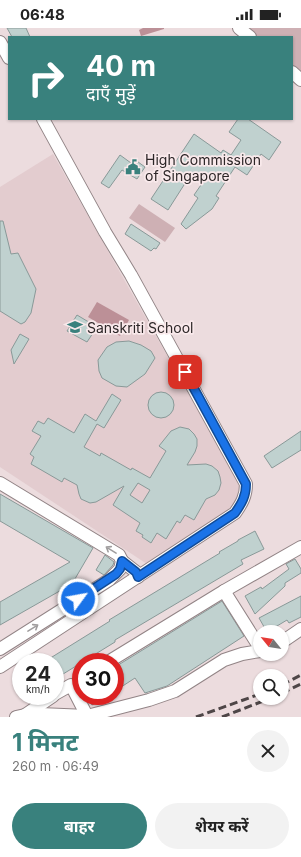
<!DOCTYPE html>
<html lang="hi">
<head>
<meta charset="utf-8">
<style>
	body { margin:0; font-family:Inter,"Noto Sans Devanagari",sans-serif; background:#f2f2f2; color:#222; height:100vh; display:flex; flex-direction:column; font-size:15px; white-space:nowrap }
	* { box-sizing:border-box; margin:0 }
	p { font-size:13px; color:#767676 }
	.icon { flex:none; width:22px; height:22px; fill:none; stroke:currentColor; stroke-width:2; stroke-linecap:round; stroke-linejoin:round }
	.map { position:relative; height:689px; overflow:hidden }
	.details { display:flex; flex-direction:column; background:#fff; flex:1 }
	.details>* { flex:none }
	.hud { position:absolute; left:8px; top:8px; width:285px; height:84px; border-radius:0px; box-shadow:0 1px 3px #0004; background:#39817d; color:#fff; overflow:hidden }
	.needle { width:26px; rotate:300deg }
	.tools { position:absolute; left:253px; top:597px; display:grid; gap:8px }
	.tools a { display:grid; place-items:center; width:36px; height:36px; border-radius:50%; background:#fff; box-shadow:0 1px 3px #0004; font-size:20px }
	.speed { position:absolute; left:12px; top:625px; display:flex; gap:8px; font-size:20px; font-weight:700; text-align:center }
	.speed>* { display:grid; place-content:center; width:52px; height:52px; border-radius:50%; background:#fff; box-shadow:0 1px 3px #0004; line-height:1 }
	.speed small { font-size:10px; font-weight:400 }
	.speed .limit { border:6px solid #d22; background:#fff; color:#111 }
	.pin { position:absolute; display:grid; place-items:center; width:34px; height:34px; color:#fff; margin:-17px; border-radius:8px; box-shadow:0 2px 6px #0006 }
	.me { position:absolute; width:44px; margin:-22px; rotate:58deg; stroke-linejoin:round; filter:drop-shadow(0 0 3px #0008) }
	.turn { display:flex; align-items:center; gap:14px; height:84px; padding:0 12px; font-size:18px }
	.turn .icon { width:52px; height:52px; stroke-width:2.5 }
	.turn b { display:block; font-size:28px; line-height:34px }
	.round { display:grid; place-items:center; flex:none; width:42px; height:42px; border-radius:21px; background:#f2f2f2 }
	.summary { display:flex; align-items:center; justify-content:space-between; height:68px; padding:0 12px }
	h1 { font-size:24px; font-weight:700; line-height:30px; color:#39817d }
	.button { display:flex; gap:8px; margin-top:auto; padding:8px 12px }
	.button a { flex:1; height:46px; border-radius:24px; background:#39817d; color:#fff; font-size:16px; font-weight:700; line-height:46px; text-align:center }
	.button a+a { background:#f2f2f2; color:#222 }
	.status { display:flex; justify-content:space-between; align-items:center; height:28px; padding:0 20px; background:#fff; direction:ltr }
	.status svg { height:11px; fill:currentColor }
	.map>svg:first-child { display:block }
	.built { fill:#e3cccf }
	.green { fill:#ceb0b4 }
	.water { fill:#bc9097 }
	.building { fill:#c0d1cf; stroke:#899998; fill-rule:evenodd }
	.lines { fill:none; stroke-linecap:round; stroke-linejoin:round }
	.minor-casing { stroke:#928486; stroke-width:14 }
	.minor { stroke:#fff; stroke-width:12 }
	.rail { stroke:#4e4647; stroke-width:3; stroke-dasharray:8 4; stroke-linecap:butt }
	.oneway { stroke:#a09d9e }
	.route-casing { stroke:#114b97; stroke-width:10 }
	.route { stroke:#1a73e8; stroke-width:7 }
	.labels { text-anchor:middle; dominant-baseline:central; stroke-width:3.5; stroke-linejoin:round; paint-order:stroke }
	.poi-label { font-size:14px; fill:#2c2627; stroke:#f9e9eb; text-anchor:start }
</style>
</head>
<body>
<div class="status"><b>06:48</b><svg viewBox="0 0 49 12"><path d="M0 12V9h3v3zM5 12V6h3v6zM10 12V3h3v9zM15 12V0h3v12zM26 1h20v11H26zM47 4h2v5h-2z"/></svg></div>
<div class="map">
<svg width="301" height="689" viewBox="0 0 301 689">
	<rect width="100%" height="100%" fill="#ecdcde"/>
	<path class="built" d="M 53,126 L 242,460 L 234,479 L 147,536 L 0,439 L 0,159 Z"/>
	<g class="green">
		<path d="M 247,0 L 301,0 L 301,44 L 292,37 L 292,9 L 258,9 Z"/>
		<path d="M 139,176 L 175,200 L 165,214 L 129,190 Z"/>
	</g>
	<g class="water">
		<path d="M 143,0 L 164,0 L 164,1 L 141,8 L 139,2 Z"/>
		<path d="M 97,274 L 129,292 L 120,308 L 88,289 Z"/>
	</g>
	<g class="building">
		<path d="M 7,0 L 26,0 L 30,9 L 12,9 Z"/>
		<path d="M 238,91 L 248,91 L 281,114 L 269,132 L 261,126 L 247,147 L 235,139 L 216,168 L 219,170 L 212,181 L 186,201 L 181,196 L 198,170 L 194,167 L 203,154 L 191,146 L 168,182 L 151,171 L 194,106 L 221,125 L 223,122 L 231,127 L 241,112 L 229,104 Z"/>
		<path d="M 120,127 L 131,135 L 134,131 L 145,139 L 137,151 L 122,142 L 109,160 L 101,155 Z"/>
		<path d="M 0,193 L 3,193 L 11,226 L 18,225 L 36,261 L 31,285 L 25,294 L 21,296 L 0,283 Z"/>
		<path d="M 131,196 L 160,215 L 156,221 L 154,220 L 151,223 L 125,206 Z"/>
		<path d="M 77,287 L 97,299 L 87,314 L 67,303 Z"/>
		<path d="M 20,306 L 29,311 L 14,336 L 11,322 Z"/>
		<path d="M 129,313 L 141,317 L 151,323 L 155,330 L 145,346 L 127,359 L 116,358 L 102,350 L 99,343 L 98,332 L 107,319 L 116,314 Z"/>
		<circle cx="161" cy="377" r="13"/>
		<path d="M 112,366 L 121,372 L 104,400 L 97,396 L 84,419 L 100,428 L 101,425 L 131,442 L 132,440 L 150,450 L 166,423 L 159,418 L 171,403 L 180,399 L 189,401 L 194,406 L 197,411 L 197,418 L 195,424 L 187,437 L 206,436 L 212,438 L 218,443 L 220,449 L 221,455 L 219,462 L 215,467 L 206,471 L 194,492 L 185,487 L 180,495 L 177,493 L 166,511 L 157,505 L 151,515 L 142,509 L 143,507 L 136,503 L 140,495 L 113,477 L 124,458 L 96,474 L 90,475 L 81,471 L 79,466 L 77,457 L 64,450 L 62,454 L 31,436 L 34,429 L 30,426 L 41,408 L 32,403 L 38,393 L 44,396 L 48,390 L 74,405 L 85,386 L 96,393 ZM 138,455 L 150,462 L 142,475 L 130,467 Z"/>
		<path d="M 301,403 L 301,422 L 272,440 L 264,428 Z"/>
		<path d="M 0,466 L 93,520 L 72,556 L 0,597 L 0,574 L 70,534 L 0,493 Z"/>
		<path d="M 255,503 L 264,521 L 241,532 L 243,536 L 115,612 L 115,614 L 55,651 L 55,634 L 44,634 L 110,593 L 109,592 L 220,525 L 219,524 L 238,513 L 238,512 Z"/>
		<path d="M 105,527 L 114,534 L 113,537 L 104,547 L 96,542 Z"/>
		<path d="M 295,531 L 301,541 L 301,545 L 285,555 L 285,558 L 255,586 L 245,568 L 261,559 L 262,561 L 289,541 L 286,536 Z"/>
		<path d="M 301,568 L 301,589 L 289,595 L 287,592 L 267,604 L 259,590 Z"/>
		<path d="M 222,573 L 244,608 L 167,658 L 145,665 L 135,650 L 115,663 L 115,639 Z"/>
		<path d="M 87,668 L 106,668 L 92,677 Z"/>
	</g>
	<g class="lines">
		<g class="minor-casing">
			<g id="minor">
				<path d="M 239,0 L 250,9"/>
				<path d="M 0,14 L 9,30"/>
				<path d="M 292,44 L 301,52"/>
				<path d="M 0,455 L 119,527 L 122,533 L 120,541 L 109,552 L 0,621"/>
				<path d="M 122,533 L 136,544 L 138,549"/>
				<path d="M 224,563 L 301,519"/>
				<path d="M 282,614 L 301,601"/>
				<path d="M 108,634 L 224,563 L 260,620"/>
				<path d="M 0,639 L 235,485 C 242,475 246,468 246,456 L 131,247 L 105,204 L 43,91"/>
				<path d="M 55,666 L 71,657 L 87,688"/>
				<path d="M 25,687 L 53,668"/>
				<path d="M 16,689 L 25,687 L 40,686 L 87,688 L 149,672 L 175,663 L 224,632 L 242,626 L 260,623"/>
			</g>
		</g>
		<use href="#minor" class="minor"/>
		<g class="rail">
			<path d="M 282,657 L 301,647"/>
			<path d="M 282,665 L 301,656"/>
			<path d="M 196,689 L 260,666"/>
			<path d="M 222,689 L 271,670"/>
		</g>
	</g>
	<defs><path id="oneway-shaft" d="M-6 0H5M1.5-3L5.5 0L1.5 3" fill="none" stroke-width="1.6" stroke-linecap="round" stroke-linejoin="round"/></defs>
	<g class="oneway">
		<use href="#oneway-shaft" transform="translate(111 522) rotate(-148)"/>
		<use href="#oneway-shaft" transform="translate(33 600) rotate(-32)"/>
	</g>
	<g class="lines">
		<g class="route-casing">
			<path id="route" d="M 78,571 L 116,546 L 120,541 L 122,533 L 136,544 L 138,549 L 235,485 C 242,475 246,468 246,456 L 185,344"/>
		</g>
		<use href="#route" class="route"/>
	</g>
	<defs>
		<g id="civic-bare" transform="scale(1.2)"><path d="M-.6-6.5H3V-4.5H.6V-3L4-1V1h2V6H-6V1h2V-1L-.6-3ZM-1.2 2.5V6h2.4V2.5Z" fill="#39817d" stroke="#f9e9eb" stroke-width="2.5" paint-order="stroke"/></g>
		<g id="school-bare" transform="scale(1.2)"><path d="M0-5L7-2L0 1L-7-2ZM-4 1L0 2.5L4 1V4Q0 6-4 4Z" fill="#39817d" stroke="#f9e9eb" stroke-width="2.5" paint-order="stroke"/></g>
	</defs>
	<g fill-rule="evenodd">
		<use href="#civic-bare" x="133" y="139"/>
		<use href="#school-bare" x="75" y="299"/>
	</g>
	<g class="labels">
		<g class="poi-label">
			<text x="145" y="131">High Commission<tspan x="145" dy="16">of Singapore</tspan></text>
			<text x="87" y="299">Sanskriti School</text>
		</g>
	</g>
</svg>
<div class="tools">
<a><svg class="needle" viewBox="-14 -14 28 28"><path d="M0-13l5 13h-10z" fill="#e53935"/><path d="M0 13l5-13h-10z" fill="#767676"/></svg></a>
<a><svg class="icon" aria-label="search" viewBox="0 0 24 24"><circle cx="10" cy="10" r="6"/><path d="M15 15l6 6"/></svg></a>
</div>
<div class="speed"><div>24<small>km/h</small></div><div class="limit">30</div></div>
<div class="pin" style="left:185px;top:344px;background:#d93025"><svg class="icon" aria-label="arrive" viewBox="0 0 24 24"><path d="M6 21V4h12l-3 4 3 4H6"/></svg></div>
<svg class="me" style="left:78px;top:571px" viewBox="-20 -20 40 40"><circle r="17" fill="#1a73e8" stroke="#fff" stroke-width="3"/><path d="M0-11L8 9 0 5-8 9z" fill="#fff"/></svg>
<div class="hud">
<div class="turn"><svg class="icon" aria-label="right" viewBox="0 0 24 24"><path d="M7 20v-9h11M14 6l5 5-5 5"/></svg><div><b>40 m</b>दाएँ मुड़ें</div></div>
</div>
</div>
<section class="details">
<div class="summary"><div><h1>1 मिनट</h1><p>260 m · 06:49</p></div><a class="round"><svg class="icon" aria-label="close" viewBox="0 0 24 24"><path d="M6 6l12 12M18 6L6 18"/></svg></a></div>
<div class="button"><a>बाहर</a><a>शेयर करें</a></div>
</section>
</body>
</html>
